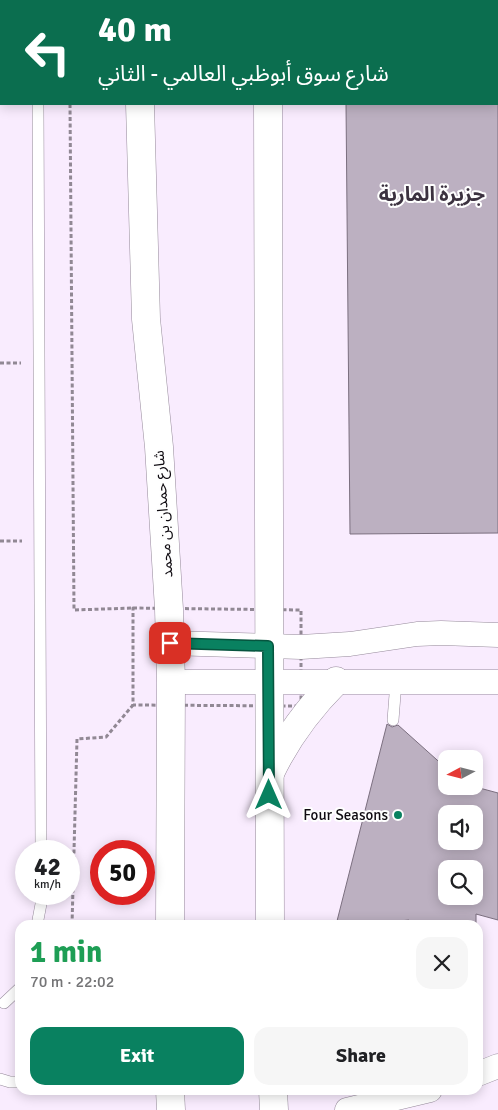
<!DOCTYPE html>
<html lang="en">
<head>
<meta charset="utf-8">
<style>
	body { margin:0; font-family:Signika,"Noto Sans Arabic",sans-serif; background:#f6f6f6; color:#202124; height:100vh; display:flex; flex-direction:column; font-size:19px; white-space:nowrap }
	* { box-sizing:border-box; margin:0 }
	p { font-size:16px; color:#757577 }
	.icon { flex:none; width:28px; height:28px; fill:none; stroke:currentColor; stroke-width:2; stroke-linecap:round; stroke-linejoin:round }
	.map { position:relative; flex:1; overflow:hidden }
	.panel { position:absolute; left:15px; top:920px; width:468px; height:175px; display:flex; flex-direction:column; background:#fff; border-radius:15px; box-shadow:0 2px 12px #0003 }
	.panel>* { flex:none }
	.guide { position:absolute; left:0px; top:0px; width:499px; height:105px; box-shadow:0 2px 12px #0003; background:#0b6e4f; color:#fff; overflow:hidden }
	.needle { width:32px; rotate:263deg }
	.fabs { position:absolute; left:438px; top:750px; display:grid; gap:10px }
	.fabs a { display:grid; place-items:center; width:45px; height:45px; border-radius:10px; background:#fff; box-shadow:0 2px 12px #0003; font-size:25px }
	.speed { position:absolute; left:15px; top:840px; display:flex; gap:10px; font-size:25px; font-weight:700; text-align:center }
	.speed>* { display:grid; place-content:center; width:65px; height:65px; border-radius:50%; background:#fff; box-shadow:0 2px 12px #0003; line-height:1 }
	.speed small { font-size:12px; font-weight:400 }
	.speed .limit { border:8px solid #d22; background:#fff; color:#111 }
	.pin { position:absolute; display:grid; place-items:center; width:42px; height:42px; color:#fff; margin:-21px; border-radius:10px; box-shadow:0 2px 8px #0006 }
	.me { position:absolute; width:55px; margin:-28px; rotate:0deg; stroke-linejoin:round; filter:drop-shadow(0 0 4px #0008) }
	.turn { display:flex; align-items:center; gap:18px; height:105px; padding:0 15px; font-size:22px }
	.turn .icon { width:65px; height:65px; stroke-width:2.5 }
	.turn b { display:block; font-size:35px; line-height:42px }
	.round { display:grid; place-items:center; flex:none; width:52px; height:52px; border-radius:15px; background:#f6f6f6 }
	.headline { display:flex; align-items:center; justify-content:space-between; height:85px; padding:0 15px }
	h1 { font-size:30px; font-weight:800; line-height:38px; color:#1e9e55 }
	.primary-button { display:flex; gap:10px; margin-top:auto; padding:10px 15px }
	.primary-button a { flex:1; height:58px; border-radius:15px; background:#098160; color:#fff; font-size:20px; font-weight:800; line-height:58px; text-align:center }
	.primary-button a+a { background:#f6f6f6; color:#202124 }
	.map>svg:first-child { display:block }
	.building { fill:#bcb0c1; stroke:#7b6f7f; fill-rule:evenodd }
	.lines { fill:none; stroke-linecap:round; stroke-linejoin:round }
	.service-casing { stroke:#968a9b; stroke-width:12 }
	.minor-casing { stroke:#968a9b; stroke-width:25 }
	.secondary-casing { stroke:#968a9b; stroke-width:29 }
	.path { stroke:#918894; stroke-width:3; stroke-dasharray:4 2.5; stroke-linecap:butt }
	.service { stroke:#fff; stroke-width:11 }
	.minor { stroke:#fff; stroke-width:24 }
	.secondary { stroke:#fff; stroke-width:28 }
	.route-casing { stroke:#06543e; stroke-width:12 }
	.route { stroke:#098160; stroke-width:9 }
	.poi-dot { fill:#098160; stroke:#fefefe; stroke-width:2 }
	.labels { text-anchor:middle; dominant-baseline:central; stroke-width:4; stroke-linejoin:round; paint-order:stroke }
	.street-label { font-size:15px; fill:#100c12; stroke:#fefefe }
	.poi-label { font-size:15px; fill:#100c12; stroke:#fefefe; text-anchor:end }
	.district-label { font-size:20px; font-weight:bold; fill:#3b313f; stroke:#fefefe }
</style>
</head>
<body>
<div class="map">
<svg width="498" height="1110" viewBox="0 0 498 1110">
	<rect width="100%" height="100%" fill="#f9ecfe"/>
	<g class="building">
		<path d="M 346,104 L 498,104 L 498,533 L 350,534 Z"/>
		<path d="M 387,724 L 392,727 L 398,725 L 446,768 L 441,786 L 472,786 L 498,793 L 498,920 L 476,914 L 476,925 L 409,925 L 409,920 L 361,925 L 336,925 ZM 446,814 L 474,814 L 474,841 L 446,841 ZM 446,869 L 474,869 L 474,896 L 446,896 Z"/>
	</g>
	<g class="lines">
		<g class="service-casing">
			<g id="service">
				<path d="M 498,82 L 498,75"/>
				<path d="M 38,104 L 41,851"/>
				<path d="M 393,720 L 396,682"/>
				<path d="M 37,925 L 41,904 L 41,894"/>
				<path d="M 4,1003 L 20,988"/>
				<path d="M 0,1079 L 10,1082 L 20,1082"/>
			</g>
		</g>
		<g class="minor-casing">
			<g id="minor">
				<path d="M 115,1 L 115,0"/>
				<path d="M 0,24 L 1,24"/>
				<path d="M 170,643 L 301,647 L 350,644 L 417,634 L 441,633 L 498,635"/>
				<path d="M 171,682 L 498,682"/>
				<path d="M 478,1074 L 498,1066"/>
				<path d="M 347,1110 L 430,1090"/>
			</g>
		</g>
		<g class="secondary-casing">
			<g id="secondary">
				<path d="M 138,1 L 138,0"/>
				<path d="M 269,1 L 269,0"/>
				<path d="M 140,104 L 146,319 L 159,447 L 169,609 L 171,682 L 170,925"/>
				<path d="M 268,104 L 270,925"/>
				<path d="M 270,773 C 287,737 308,709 336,681"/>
				<path d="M 170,1090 L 171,1110"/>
				<path d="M 273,1090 L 274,1110"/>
			</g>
		</g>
		<g class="path">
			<path d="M 307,1 L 307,0"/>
			<path d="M 70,104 L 74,610 L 133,608"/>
			<path d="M 0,363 L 21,363"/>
			<path d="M 0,541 L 22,541"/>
			<path d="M 133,608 L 301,610 L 301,706 L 133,705 Z"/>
			<path d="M 72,925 L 77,739 L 106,737 L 133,705"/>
		</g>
		<use href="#service" class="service"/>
		<use href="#minor" class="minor"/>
		<use href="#secondary" class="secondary"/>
	</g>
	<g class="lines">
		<g class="route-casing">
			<path id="route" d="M 170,643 L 268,646 L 269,795"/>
		</g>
		<use href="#route" class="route"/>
	</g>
	<circle class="poi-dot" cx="398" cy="815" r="5"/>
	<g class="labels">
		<g class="street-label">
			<text transform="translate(163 514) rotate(-94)">شارع حمدان بن محمد</text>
		</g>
		<g class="poi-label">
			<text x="388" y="815">Four Seasons</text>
		</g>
		<g class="district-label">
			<text x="432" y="194">جزيرة المارية</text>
		</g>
	</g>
</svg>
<div class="fabs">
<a><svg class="needle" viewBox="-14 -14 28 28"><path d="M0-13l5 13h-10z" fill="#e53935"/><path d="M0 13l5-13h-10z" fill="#757577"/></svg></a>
<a><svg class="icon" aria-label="sound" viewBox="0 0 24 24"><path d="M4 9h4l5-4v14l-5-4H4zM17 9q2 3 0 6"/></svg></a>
<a><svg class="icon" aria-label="search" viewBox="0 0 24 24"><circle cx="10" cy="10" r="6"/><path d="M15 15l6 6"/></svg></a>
</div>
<div class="speed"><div>42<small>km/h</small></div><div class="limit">50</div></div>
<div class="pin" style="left:170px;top:643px;background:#d93025"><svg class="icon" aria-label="arrive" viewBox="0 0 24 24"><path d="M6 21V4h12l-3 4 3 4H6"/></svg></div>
<svg class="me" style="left:269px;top:795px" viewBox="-20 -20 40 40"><path d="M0-17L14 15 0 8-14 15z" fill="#098160" stroke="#fff" stroke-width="4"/></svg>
<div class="guide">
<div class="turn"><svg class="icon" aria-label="left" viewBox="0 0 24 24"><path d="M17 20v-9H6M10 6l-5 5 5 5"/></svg><div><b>40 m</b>شارع سوق أبوظبي العالمي - الثاني</div></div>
</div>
<section class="panel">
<div class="headline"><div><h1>1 min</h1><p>70 m · 22:02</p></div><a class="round"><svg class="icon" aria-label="close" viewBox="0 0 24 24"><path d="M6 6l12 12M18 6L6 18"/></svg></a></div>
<div class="primary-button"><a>Exit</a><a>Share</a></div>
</section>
</div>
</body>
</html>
